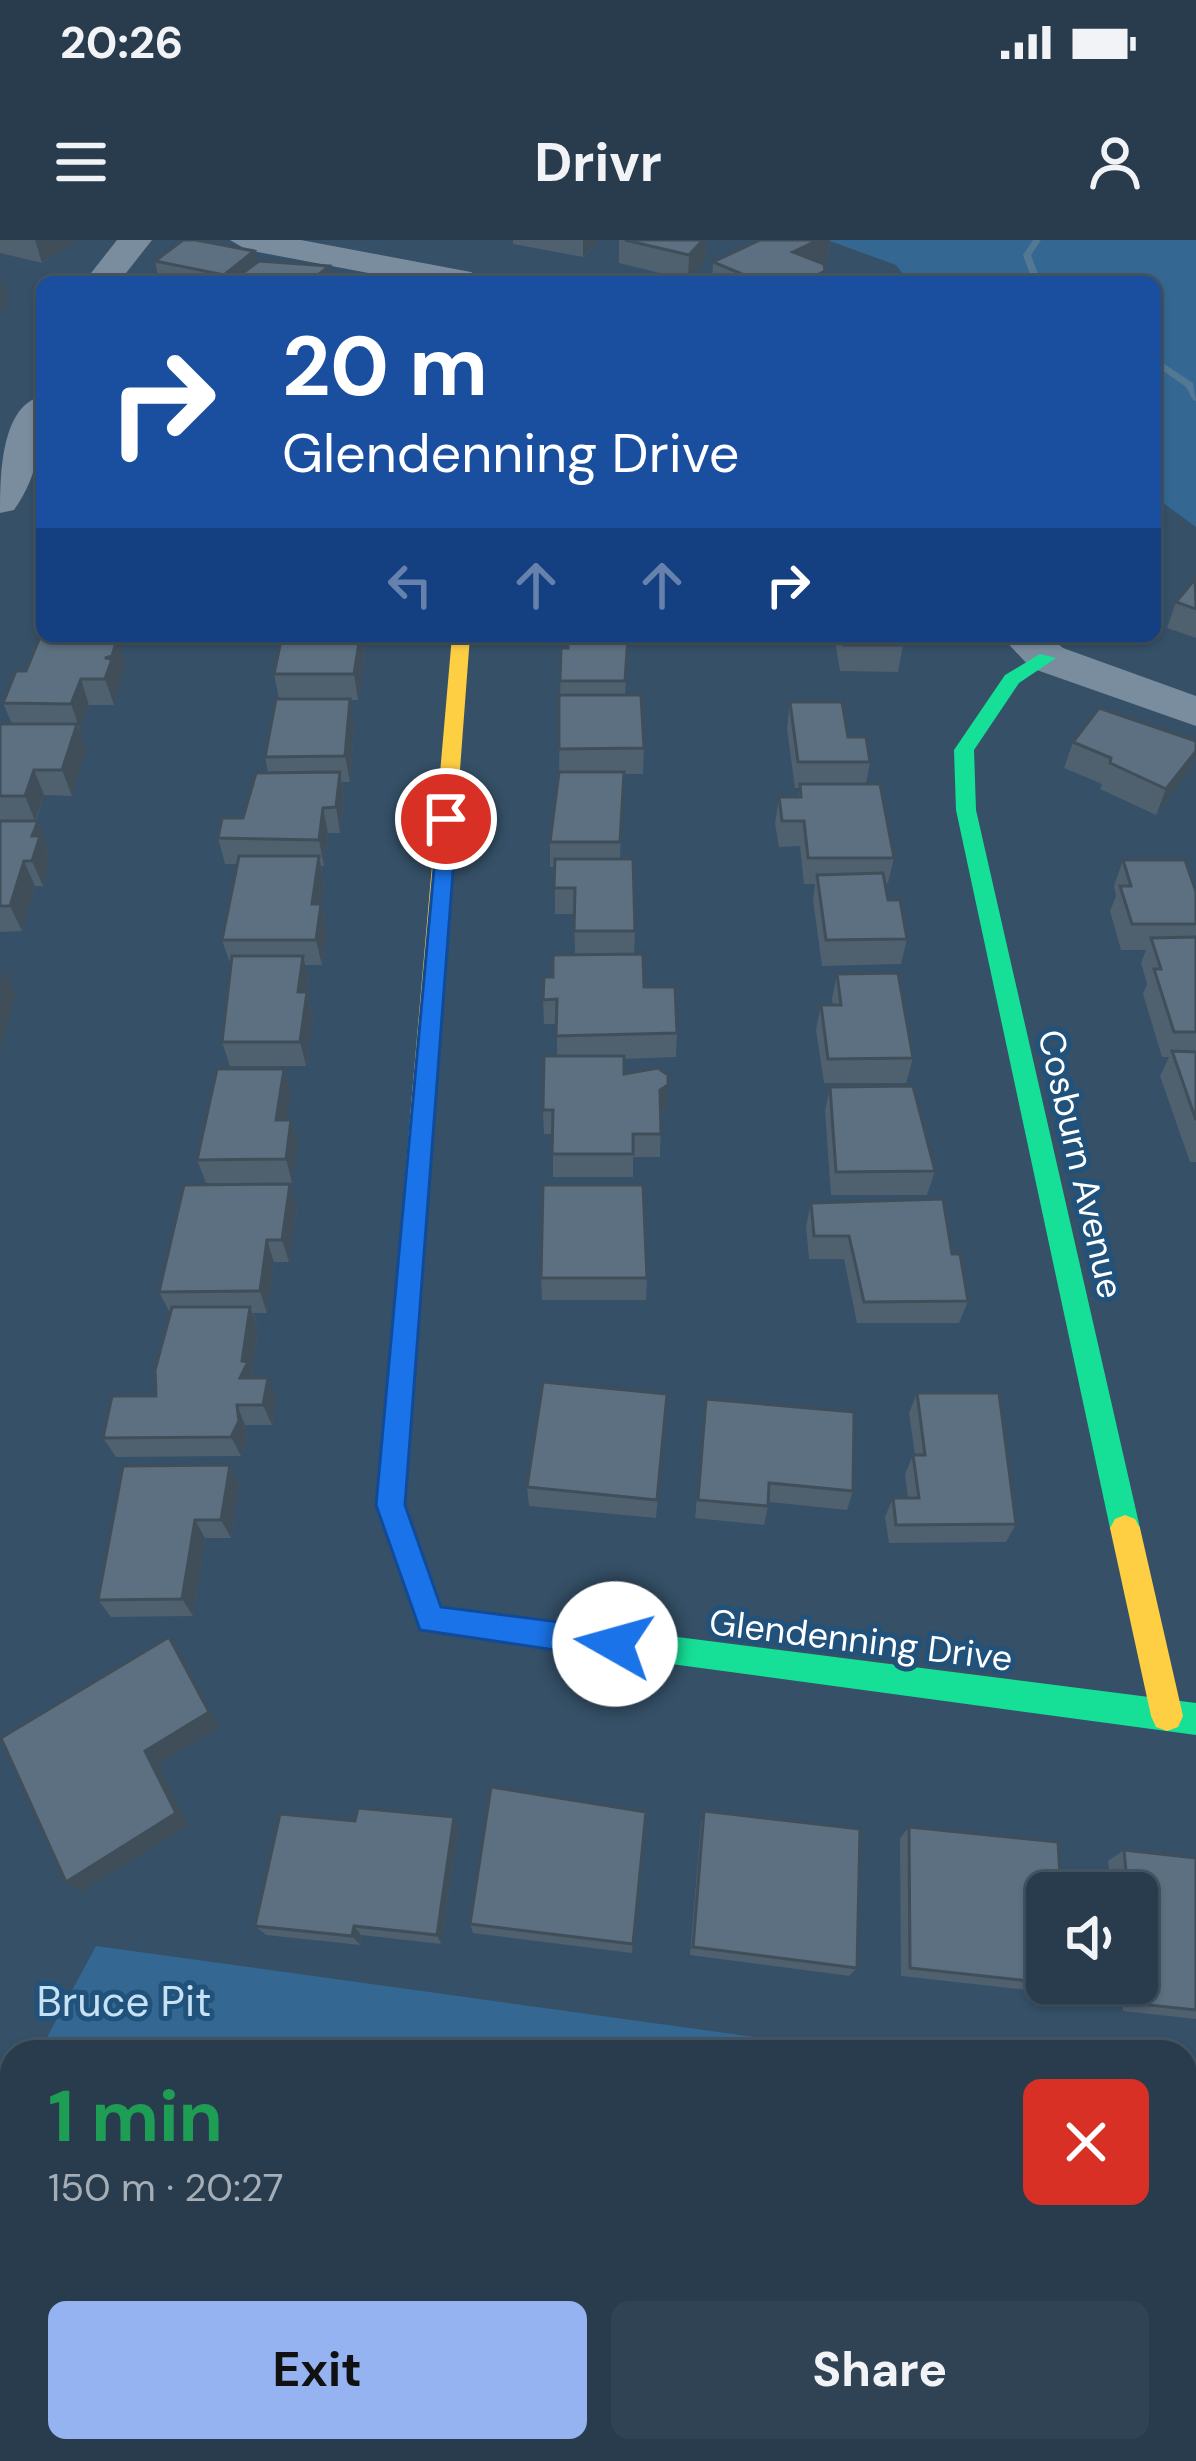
<!DOCTYPE html>
<html lang="en">
<head>
<meta charset="utf-8">
<style>
	body { margin:0; font-family:"DM Sans",sans-serif; background:#304354; color:#f1f3f6; height:100vh; display:flex; flex-direction:column; font-size:45px; white-space:nowrap }
	* { box-sizing:border-box; margin:0 }
	p { font-size:39px; color:#a5adb6 }
	.icon { flex:none; width:66px; height:66px; fill:none; stroke:currentColor; stroke-width:2; stroke-linecap:round; stroke-linejoin:round }
	.map { position:relative; flex:1; overflow:hidden }
	.details { position:absolute; left:0px; top:1800px; width:1197px; height:423px; display:flex; flex-direction:column; background:#283c4d; border-radius:36px 36px 0 0; box-shadow:0 3px 9px #0004,0 0 0 3px #445665 }
	.details>* { flex:none }
	.top-card { position:absolute; left:36px; top:36px; width:1125px; height:366px; border-radius:18px; box-shadow:0 3px 9px #0004,0 0 0 3px #445665; background:#1a4fa0; color:#fff; overflow:hidden }
	.tools { position:absolute; left:1026px; top:1632px; display:grid; gap:24px }
	.tools a { display:grid; place-items:center; width:132px; height:132px; border-radius:18px; background:#283c4d; box-shadow:0 3px 9px #0004,0 0 0 3px #445665; font-size:60px }
	.pin { position:absolute; display:grid; place-items:center; width:102px; height:102px; color:#fff; margin:-51px; border:6px solid #fff; border-radius:50%; box-shadow:0 3px 12px #0007 }
	.me { position:absolute; width:132px; margin:-66px; rotate:277deg; stroke-linejoin:round; filter:drop-shadow(0 0 9px #0008) }
	.turn { display:flex; align-items:center; gap:42px; height:252px; padding:0 48px; font-size:54px }
	.turn .icon { width:156px; height:156px; stroke-width:2.5 }
	.turn b { display:block; font-size:84px; line-height:102px }
	.lanes { display:flex; align-items:center; height:114px; padding:0 48px; background:#0003; justify-content:center; gap:60px; direction:ltr }
	.lanes .off { opacity:.35 }
	.round { display:grid; place-items:center; flex:none; width:126px; height:126px; border-radius:18px; background:#304354 }
	.headline { display:flex; align-items:center; justify-content:space-between; height:204px; padding:0 48px }
	h1 { font-size:72px; font-weight:700; line-height:90px; color:#1e9e55 }
	.button { display:flex; gap:24px; margin-top:auto; padding:24px 48px }
	.button a { flex:1; height:138px; border-radius:18px; background:#95b2f1; color:#111; font-size:48px; font-weight:700; line-height:138px; text-align:center }
	.button a+a { background:#304354; color:#f1f3f6 }
	.status { display:flex; justify-content:space-between; align-items:center; height:84px; padding:0 60px; background:#283c4d; direction:ltr }
	.status svg { height:33px; fill:currentColor }
	header { display:flex; justify-content:space-between; align-items:center; height:156px; padding:0 48px; background:#283c4d; font-size:54px; font-weight:700 }
	.map>svg:first-child { display:block }
	.green { fill:#346892 }
	.lines { fill:none; stroke-linecap:round; stroke-linejoin:round }
	.stream { fill:#547794; fill-rule:evenodd }
	.street { fill:#7a8d9e; fill-rule:evenodd }
	.fast { fill:#16e098; fill-rule:evenodd }
	.slow { fill:#ffcf43; fill-rule:evenodd }
	.wall { fill:#4f606f }
	.shaded-wall { fill:#404e5a }
	.building { fill:#5c7081; stroke:#404e5a; stroke-width:3 }
	.route { fill:#1a73e8; stroke:#114b97; stroke-width:3 }
	.labels { text-anchor:middle; dominant-baseline:central; stroke-width:10; stroke-linejoin:round; paint-order:stroke }
	.street-label { font-size:36px; fill:#fff; stroke:#21527b }
	.near-park-label { font-size:42px; fill:#c7e1f5; stroke:#21527b }
</style>
</head>
<body>
<div class="status"><b>20:26</b><svg viewBox="0 0 49 12"><path d="M0 12V9h3v3zM5 12V6h3v6zM10 12V3h3v9zM15 12V0h3v12zM26 1h20v11H26zM47 4h2v5h-2z"/></svg></div>
<header><svg class="icon" aria-label="menu" viewBox="0 0 24 24"><path d="M4 6h16M4 12h16M4 18h16"/></svg>Drivr<svg class="icon" aria-label="person" viewBox="0 0 24 24"><circle cx="12" cy="8" r="4"/><path d="M4 21q1-7 8-7t8 7"/></svg></header>
<div class="map">
<svg width="1196" height="2221" viewBox="0 0 1196 2221">
	<rect width="100%" height="100%" fill="#355067"/>
	<g class="green">
		<path d="M 827,0 L 1196,0 L 1196,287 L 1155,257 L 1155,42 L 909,42 L 896,25 Z"/>
		<path d="M 96,1706 L 863,1812 L 39,1812 Z"/>
		<path d="M 1185,1856 L 1196,1858 L 1196,2221 L 0,2221 L 0,1884 L 12,1862 L 12,2211 L 1185,2211 Z"/>
	</g>
	<g class="lines">
		<g class="stream">
			<path d="M 1033,0 L 1041,0 L 1031,15 L 1041,42 L 1033,42 L 1023,15 Z"/>
			<path d="M 1155,118 L 1193,143 L 1196,161 L 1193,160 L 1186,147 L 1155,125 Z"/>
		</g>
		<g class="street">
			<path d="M 117,0 L 152,0 L 119,42 L 84,42 Z"/>
			<path d="M 230,0 L 301,0 L 471,32 L 488,42 L 416,42 L 247,10 Z"/>
			<path d="M 42,156 C 42,198 40,233 14,270 L 0,273 C 0,238 0,166 42,156 Z"/>
			<path d="M 1001,396 L 1049,396 L 1063,408 L 1196,456 L 1196,486 L 1031,428 Z"/>
		</g>
		<g class="fast">
			<path d="M 1040,414 L 1056,418 L 1019,443 L 974,510 L 976,570 L 1140,1288 L 1135,1297 L 1125,1301 L 1115,1297 L 1110,1288 L 956,570 L 954,510 L 1005,435 Z"/>
			<path d="M 422,868 L 434,877 L 405,1265 L 442,1367 L 1196,1463 L 1196,1495 L 420,1390 L 377,1265 L 410,877 Z"/>
		</g>
		<g class="slow">
			<path d="M 452,396 L 470,396 L 434,877 L 422,886 L 410,877 Z"/>
			<path d="M 1125,1275 L 1135,1279 L 1140,1288 L 1183,1476 L 1178,1487 L 1167,1491 L 1156,1487 L 1151,1476 L 1110,1288 L 1115,1279 Z"/>
		</g>
	</g>
	<g class="wall">
		<path d="M 0,0 L 74,0 L 75,2 L 42,23 L 0,13 Z"/>
		<path d="M 513,0 L 596,0 L 596,4 L 583,17 L 513,4 Z"/>
		<path d="M 619,0 L 706,0 L 705,21 L 688,40 L 619,23 Z"/>
		<path d="M 760,0 L 830,0 L 828,18 L 819,22 L 824,42 L 712,42 L 713,22 Z"/>
		<path d="M 155,21 L 329,26 L 331,42 L 159,42 Z"/>
		<path d="M 1196,339 L 1196,398 L 1167,388 L 1176,362 Z"/>
		<path d="M 42,360 L 42,396 L 118,396 L 126,422 L 114,465 L 89,465 L 79,490 L 86,510 L 72,556 L 44,555 L 36,581 L 38,581 L 48,607 L 46,611 L 50,622 L 43,646 L 35,646 L 22,691 L 0,692 L 0,485 L 12,484 L 3,463 L 26,431 L 39,398 L 34,383 Z"/>
		<path d="M 282,396 L 363,396 L 365,412 L 358,460 L 350,460 L 354,485 L 350,542 L 342,542 L 344,558 L 340,593 L 328,593 L 324,626 L 321,626 L 324,642 L 321,664 L 327,689 L 322,725 L 305,725 L 309,741 L 307,752 L 313,777 L 306,826 L 230,826 L 222,802 L 231,726 L 222,700 L 237,624 L 225,624 L 218,598 L 243,578 L 268,532 L 265,517 L 279,459 L 274,434 Z"/>
		<path d="M 561,396 L 638,396 L 638,399 L 629,399 L 625,455 L 644,508 L 643,534 L 624,534 L 620,619 L 635,691 L 634,714 L 644,747 L 677,793 L 676,817 L 624,819 L 624,834 L 666,869 L 661,873 L 660,917 L 633,917 L 633,937 L 553,937 L 553,894 L 544,894 L 543,870 L 557,816 L 557,784 L 544,784 L 543,760 L 553,737 L 575,715 L 574,674 L 555,674 L 555,627 L 550,627 L 550,602 L 559,532 L 561,408 L 568,408 L 568,399 L 561,400 Z"/>
		<path d="M 834,396 L 909,396 L 909,401 L 902,401 L 903,405 L 898,432 L 840,431 Z"/>
		<path d="M 790,462 L 848,497 L 870,522 L 866,544 L 894,618 L 888,643 L 885,643 L 888,660 L 907,699 L 901,724 L 822,726 L 813,660 L 815,644 L 804,644 L 800,606 L 779,607 L 775,583 L 779,557 L 798,557 L 800,548 L 795,548 L 787,489 Z"/>
		<path d="M 1196,501 L 1196,517 L 1191,529 L 1156,575 L 1100,549 L 1102,544 L 1064,528 L 1073,502 Z"/>
		<path d="M 1123,620 L 1196,652 L 1196,922 L 1190,922 L 1160,836 L 1169,817 L 1162,817 L 1143,754 L 1147,744 L 1141,723 L 1146,710 L 1121,710 L 1110,671 L 1116,656 L 1114,646 Z"/>
		<path d="M 837,734 L 913,818 L 906,843 L 824,843 L 816,790 L 821,765 L 833,765 L 832,759 Z"/>
		<path d="M 284,829 L 290,853 L 286,880 L 291,880 L 298,904 L 292,943 L 206,943 L 197,920 Z"/>
		<path d="M 830,847 L 935,931 L 927,955 L 831,955 L 825,871 Z"/>
		<path d="M 811,963 L 952,1014 L 968,1061 L 959,1083 L 857,1083 L 844,1019 L 809,1019 L 806,986 Z"/>
		<path d="M 297,967 L 289,1022 L 274,1022 L 267,1073 L 253,1073 L 258,1088 L 252,1133 L 254,1138 L 276,1158 L 272,1185 L 245,1185 L 248,1201 L 241,1216 L 116,1217 L 103,1198 L 156,1156 L 170,1073 L 159,1052 Z"/>
		<path d="M 541,1038 L 647,1038 L 646,1060 L 542,1060 Z"/>
		<path d="M 917,1153 L 1016,1284 L 1006,1302 L 889,1303 L 885,1277 L 893,1258 L 908,1258 L 905,1234 L 913,1215 L 915,1215 L 909,1173 Z"/>
		<path d="M 667,1154 L 656,1278 L 529,1266 L 527,1247 Z"/>
		<path d="M 706,1159 L 853,1251 L 847,1270 L 769,1262 L 764,1285 L 695,1278 Z"/>
		<path d="M 230,1225 L 239,1244 L 231,1298 L 205,1298 L 193,1376 L 111,1377 L 98,1360 Z"/>
		<path d="M 704,1571 L 857,1728 L 849,1736 L 690,1715 L 701,1583 Z"/>
		<path d="M 646,1572 L 632,1713 L 473,1693 L 470,1684 Z"/>
		<path d="M 355,1581 L 458,1589 L 441,1704 L 361,1695 L 360,1705 L 266,1695 L 255,1686 Z"/>
		<path d="M 909,1587 L 1067,1745 L 1053,1753 L 901,1736 L 900,1598 Z"/>
		<path d="M 1124,1610 L 1196,1618 L 1196,1779 L 1123,1771 L 1120,1743 L 1137,1743 L 1137,1653 L 1112,1653 L 1108,1621 Z"/>
	</g>
	<g class="shaded-wall">
		<path d="M 35,0 L 74,0 L 75,2 L 42,23 Z"/>
		<path d="M 583,0 L 596,0 L 596,4 L 583,17 Z"/>
		<path d="M 703,0 L 706,0 L 705,21 L 688,40 L 689,15 Z"/>
		<path d="M 818,0 L 830,0 L 828,18 L 791,36 L 793,12 Z"/>
		<path d="M 254,11 L 259,36 L 236,38 L 237,42 L 226,42 L 224,35 Z"/>
		<path d="M 329,26 L 331,42 L 310,42 Z"/>
		<path d="M 825,31 L 824,42 L 803,42 Z"/>
		<path d="M 1,36 L 8,61 L 2,74 L 0,67 Z"/>
		<path d="M 118,396 L 126,422 L 114,465 L 105,439 L 105,418 Z"/>
		<path d="M 360,396 L 363,396 L 365,412 L 358,460 L 354,434 Z"/>
		<path d="M 81,439 L 89,465 L 80,490 L 71,464 Z"/>
		<path d="M 350,459 L 354,485 L 350,542 L 345,516 Z"/>
		<path d="M 77,484 L 86,510 L 72,556 L 62,530 Z"/>
		<path d="M 1196,511 L 1196,517 L 1191,529 L 1156,575 L 1166,549 Z"/>
		<path d="M 34,530 L 44,555 L 35,581 L 25,556 Z"/>
		<path d="M 340,532 L 344,558 L 340,593 L 336,567 Z"/>
		<path d="M 323,568 L 328,593 L 324,626 L 319,600 Z"/>
		<path d="M 38,581 L 48,607 L 46,611 L 50,622 L 43,646 L 32,621 L 32,596 Z"/>
		<path d="M 319,616 L 324,642 L 321,664 L 327,689 L 322,725 L 316,700 L 312,664 Z"/>
		<path d="M 24,621 L 35,646 L 22,691 L 10,666 Z"/>
		<path d="M 303,716 L 309,741 L 307,752 L 313,777 L 306,826 L 300,802 L 298,752 Z"/>
		<path d="M 5,729 L 16,754 L 0,811 L 0,744 Z"/>
		<path d="M 284,829 L 290,853 L 283,904 L 276,880 Z"/>
		<path d="M 668,845 L 666,869 L 659,874 L 660,850 Z"/>
		<path d="M 291,880 L 298,904 L 292,943 L 286,919 Z"/>
		<path d="M 290,944 L 297,967 L 289,1022 L 282,1000 Z"/>
		<path d="M 267,1000 L 274,1022 L 267,1073 L 260,1051 Z"/>
		<path d="M 250,1067 L 258,1088 L 252,1133 L 256,1142 L 240,1138 Z"/>
		<path d="M 268,1138 L 276,1158 L 272,1185 L 263,1165 Z"/>
		<path d="M 237,1165 L 245,1185 L 248,1201 L 241,1216 L 231,1197 Z"/>
		<path d="M 230,1225 L 239,1244 L 231,1298 L 221,1280 Z"/>
		<path d="M 195,1280 L 205,1298 L 193,1376 L 182,1359 Z"/>
		<path d="M 169,1397 L 180,1413 L 219,1487 L 158,1524 L 188,1585 L 81,1652 L 66,1642 L 145,1511 Z"/>
		<path d="M 454,1577 L 458,1589 L 441,1704 L 437,1695 Z"/>
		<path d="M 354,1686 L 361,1695 L 360,1705 L 352,1696 Z"/>
	</g>
	<g class="building">
		<path d="M 183,0 L 196,0 L 254,11 L 224,35 L 155,21 Z"/>
		<path d="M 625,0 L 703,0 L 689,15 Z"/>
		<path d="M 760,0 L 818,0 L 793,12 L 824,24 L 825,31 L 803,42 L 761,42 L 713,22 Z"/>
		<path d="M 259,21 L 329,26 L 310,42 L 254,42 L 236,38 Z"/>
		<path d="M 343,33 L 397,42 L 332,42 Z"/>
		<path d="M 1195,339 L 1196,369 L 1176,362 Z"/>
		<path d="M 42,360 L 42,383 L 34,383 Z"/>
		<path d="M 71,396 L 118,396 L 112,416 L 105,418 L 112,419 L 105,439 L 81,439 L 71,464 L 3,463 L 16,431 L 26,431 L 40,397 L 71,398 Z"/>
		<path d="M 282,396 L 360,396 L 354,434 L 274,434 Z"/>
		<path d="M 568,396 L 628,396 L 625,441 L 560,441 L 561,408 L 568,408 Z"/>
		<path d="M 843,396 L 900,396 L 903,405 L 844,405 Z"/>
		<path d="M 559,455 L 641,455 L 644,508 L 559,509 Z"/>
		<path d="M 276,459 L 350,459 L 345,516 L 265,517 Z"/>
		<path d="M 790,462 L 842,462 L 848,497 L 866,497 L 870,522 L 798,522 Z"/>
		<path d="M 1099,468 L 1196,501 L 1196,511 L 1166,549 L 1110,523 L 1111,518 L 1073,502 Z"/>
		<path d="M 0,484 L 77,484 L 62,530 L 34,530 L 25,556 L 0,556 Z"/>
		<path d="M 340,532 L 336,567 L 323,568 L 319,600 L 218,598 L 222,578 L 243,578 L 256,533 Z"/>
		<path d="M 559,532 L 624,532 L 620,602 L 550,602 Z"/>
		<path d="M 800,544 L 880,544 L 894,618 L 808,618 L 804,581 L 782,581 L 779,557 L 801,557 Z"/>
		<path d="M 0,581 L 38,581 L 32,596 L 40,596 L 32,621 L 24,621 L 10,666 L 0,666 Z"/>
		<path d="M 239,616 L 319,616 L 312,664 L 321,664 L 316,700 L 222,700 Z"/>
		<path d="M 555,619 L 633,619 L 635,691 L 574,691 L 575,648 L 554,648 Z"/>
		<path d="M 1123,620 L 1185,620 L 1196,652 L 1196,684 L 1132,684 L 1120,646 L 1131,646 Z"/>
		<path d="M 883,633 L 888,660 L 900,660 L 907,699 L 826,700 L 817,635 Z"/>
		<path d="M 1196,697 L 1196,792 L 1174,792 L 1154,729 L 1161,729 L 1151,698 Z"/>
		<path d="M 643,714 L 644,747 L 675,747 L 677,793 L 556,796 L 557,759 L 543,760 L 544,737 L 553,737 L 553,715 Z"/>
		<path d="M 232,716 L 303,716 L 298,752 L 307,752 L 300,802 L 222,802 Z"/>
		<path d="M 898,733 L 913,818 L 828,819 L 821,765 L 841,765 L 837,734 Z"/>
		<path d="M 1172,811 L 1196,812 L 1196,880 Z"/>
		<path d="M 544,816 L 624,816 L 624,834 L 658,828 L 668,835 L 668,845 L 660,850 L 661,894 L 633,894 L 633,914 L 552,914 L 553,870 L 543,870 Z"/>
		<path d="M 217,829 L 284,829 L 276,880 L 291,880 L 286,919 L 197,920 Z"/>
		<path d="M 913,846 L 935,931 L 836,932 L 830,847 Z"/>
		<path d="M 290,944 L 282,1000 L 267,1000 L 260,1051 L 159,1052 L 184,945 Z"/>
		<path d="M 543,945 L 643,945 L 647,1038 L 541,1038 Z"/>
		<path d="M 943,959 L 952,1014 L 960,1014 L 968,1061 L 864,1062 L 849,996 L 814,996 L 811,963 Z"/>
		<path d="M 172,1067 L 250,1067 L 242,1121 L 248,1122 L 240,1138 L 268,1138 L 263,1165 L 237,1165 L 239,1181 L 231,1197 L 103,1198 L 112,1156 L 156,1156 L 155,1130 Z"/>
		<path d="M 543,1142 L 667,1154 L 657,1260 L 527,1247 Z"/>
		<path d="M 917,1153 L 999,1153 L 1016,1284 L 896,1285 L 893,1258 L 919,1258 L 913,1215 L 925,1215 Z"/>
		<path d="M 706,1159 L 854,1172 L 853,1251 L 769,1243 L 768,1266 L 698,1260 Z"/>
		<path d="M 230,1225 L 221,1280 L 195,1280 L 182,1359 L 98,1360 L 123,1226 Z"/>
		<path d="M 169,1397 L 209,1472 L 145,1511 L 176,1573 L 66,1642 L 1,1498 Z"/>
		<path d="M 491,1547 L 646,1572 L 633,1704 L 470,1684 Z"/>
		<path d="M 358,1568 L 454,1577 L 437,1695 L 354,1686 L 352,1696 L 255,1686 L 280,1574 L 355,1581 Z"/>
		<path d="M 704,1571 L 860,1589 L 857,1728 L 693,1707 Z"/>
		<path d="M 909,1587 L 1058,1602 L 1061,1653 L 1047,1653 L 1047,1743 L 1067,1743 L 1067,1745 L 910,1728 Z"/>
		<path d="M 1124,1610 L 1196,1618 L 1196,1770 L 1139,1764 L 1137,1740 L 1137,1653 L 1128,1653 Z"/>
	</g>
	<path class="route" d="M 439,574 L 457,579 L 405,1265 L 441,1367 L 615,1389 L 626,1394 L 630,1404 L 626,1414 L 615,1419 L 420,1390 L 376,1265 Z"/>
	<g class="labels">
		<g class="street-label">
			<text transform="translate(1081 924) rotate(77)">Cosburn Avenue</text>
			<text transform="translate(861 1400) rotate(7)">Glendenning Drive</text>
		</g>
		<g class="near-park-label">
			<text x="124" y="1761">Bruce Pit</text>
		</g>
	</g>
</svg>
<div class="tools">
<a><svg class="icon" aria-label="sound" viewBox="0 0 24 24"><path d="M4 9h4l5-4v14l-5-4H4zM17 9q2 3 0 6"/></svg></a>
</div>
<div class="pin" style="left:446px;top:579px;background:#d93025"><svg class="icon" aria-label="arrive" viewBox="0 0 24 24"><path d="M6 21V4h12l-3 4 3 4H6"/></svg></div>
<svg class="me" style="left:615px;top:1404px" viewBox="-20 -20 40 40"><circle r="19" fill="#fff"/><path d="M0-13L10 11 0 6-10 11z" fill="#1a73e8"/></svg>
<div class="top-card">
<div class="turn"><svg class="icon" aria-label="right" viewBox="0 0 24 24"><path d="M7 20v-9h11M14 6l5 5-5 5"/></svg><div><b>20 m</b>Glendenning Drive</div></div>
<div class="lanes"><svg class="icon off" aria-label="left" viewBox="0 0 24 24"><path d="M17 20v-9H6M10 6l-5 5 5 5"/></svg><svg class="icon off" aria-label="ahead" viewBox="0 0 24 24"><path d="M12 20V5M6 11l6-6 6 6"/></svg><svg class="icon off" aria-label="ahead" viewBox="0 0 24 24"><path d="M12 20V5M6 11l6-6 6 6"/></svg><svg class="icon" aria-label="right" viewBox="0 0 24 24"><path d="M7 20v-9h11M14 6l5 5-5 5"/></svg></div>
</div>
<section class="details">
<div class="headline"><div><h1>1 min</h1><p>150 m · 20:27</p></div><a class="round" style="background:#d93025;color:#fff"><svg class="icon" aria-label="close" viewBox="0 0 24 24"><path d="M6 6l12 12M18 6L6 18"/></svg></a></div>
<div class="button"><a>Exit</a><a>Share</a></div>
</section>
</div>
</body>
</html>
